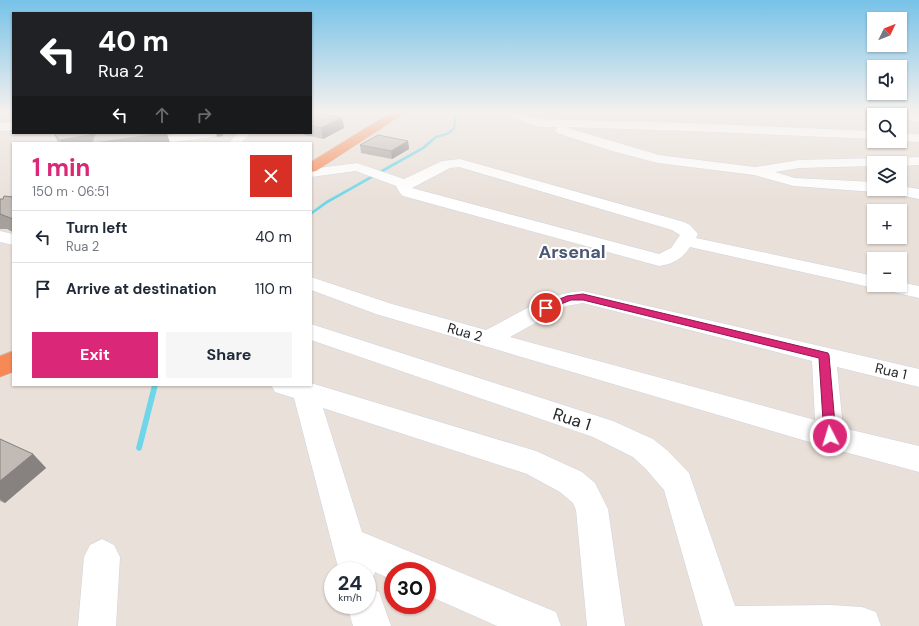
<!DOCTYPE html>
<html lang="en">
<head>
<meta charset="utf-8">
<style>
	body { margin:0; font-family:"DM Sans",sans-serif; background:#f6f6f7; color:#1f2937; height:100vh; display:flex; flex-direction:column; font-size:15px; white-space:nowrap }
	* { box-sizing:border-box; margin:0 }
	p { font-size:13px; color:#747a83 }
	.icon { flex:none; width:22px; height:22px; fill:none; stroke:currentColor; stroke-width:2; stroke-linecap:round; stroke-linejoin:round }
	.map { position:relative; flex:1; overflow:hidden }
	.details { position:absolute; left:12px; top:142px; width:300px; height:244px; display:flex; flex-direction:column; background:#fff; border-radius:0px; box-shadow:0 1px 3px #0004 }
	.details>* { flex:none }
	.banner { position:absolute; left:12px; top:12px; width:300px; height:122px; border-radius:0px; box-shadow:0 1px 3px #0004; background:#202124; color:#fff; overflow:hidden }
	.needle { width:26px; rotate:47deg }
	.fabs { position:absolute; left:867px; top:12px; display:grid; gap:8px }
	.fabs a { display:grid; place-items:center; width:40px; height:40px; border-radius:0px; background:#fff; box-shadow:0 1px 3px #0004; font-size:20px }
	.speed { position:absolute; left:324px; top:562px; display:flex; gap:8px; font-size:20px; font-weight:700; text-align:center }
	.speed>* { display:grid; place-content:center; width:52px; height:52px; border-radius:50%; background:#fff; box-shadow:0 1px 3px #0004; line-height:1 }
	.speed small { font-size:10px; font-weight:400 }
	.speed .limit { border:6px solid #d22; background:#fff; color:#111 }
	.pin { position:absolute; display:grid; place-items:center; width:34px; height:34px; color:#fff; margin:-17px; border:2px solid #fff; border-radius:50%; box-shadow:0 1px 4px #0007 }
	.me { position:absolute; width:44px; margin:-22px; rotate:355deg; stroke-linejoin:round; filter:drop-shadow(0 0 3px #0008) }
	.turn { display:flex; align-items:center; gap:14px; height:84px; padding:0 20px; font-size:18px }
	.turn .icon { width:52px; height:52px; stroke-width:2.5 }
	.turn b { display:block; font-size:28px; line-height:34px }
	.lanes { display:flex; align-items:center; height:38px; padding:0 20px; background:#0003; justify-content:center; gap:20px; direction:ltr }
	.lanes .off { opacity:.35 }
	.round { display:grid; place-items:center; flex:none; width:42px; height:42px; border-radius:0px; background:#f6f6f7 }
	.overview { display:flex; align-items:center; justify-content:space-between; height:68px; padding:0 20px }
	h1 { font-size:24px; font-weight:700; line-height:30px; color:#db2777 }
	.action { display:flex; gap:8px; margin-top:auto; padding:8px 20px }
	.action a { flex:1; height:46px; border-radius:0px; background:#db2777; color:#fff; font-size:16px; font-weight:700; line-height:46px; text-align:center }
	.action a+a { background:#f6f6f7; color:#1f2937 }
	ul { padding:0; list-style:none }
	li { display:flex; align-items:center; gap:12px; height:52px; padding:0 20px; border-top:1px solid #e0e1e3 }
	li div { flex:1 }
	li b { display:block; font-size:15px }
	li em { font-style:normal }
	.map>svg:first-child { display:block }
	.lines { fill:none; stroke-linecap:round; stroke-linejoin:round }
	.stream { fill:#6ed6e8; fill-rule:evenodd }
	.minor-casing { stroke:#ced3e0; stroke-width:1 }
	.highway-casing { stroke:#bebebe; stroke-width:1 }
	.minor { fill:#fff; fill-rule:evenodd }
	.highway { fill:#f78956; fill-rule:evenodd }
	.wall { fill:#a6a09c }
	.shaded-wall { fill:#87827f }
	.building { fill:#c1bab5; stroke:#87827f }
	.route { fill:#db2777; stroke:#8e194d }
	.labels { text-anchor:middle; dominant-baseline:central; stroke-width:4; stroke-linejoin:round; paint-order:stroke }
	.street-label { font-size:14px; fill:#272727; stroke:#fff }
	.near-street-label { font-size:17px; fill:#272727; stroke:#fff }
	.district-label { font-size:18px; font-weight:bold; fill:#4a5775; stroke:#fff }
</style>
</head>
<body>
<div class="map">
<svg width="919" height="626" viewBox="0 0 919 626">
	<rect width="100%" height="100%" fill="#e9e0d9"/>
	<g class="lines">
		<g class="stream">
			<path d="M 460,112 L 463,112 L 457,115 L 455,129 L 448,135 L 437,138 L 424,149 L 328,203 L 311,215 L 311,212 L 326,201 L 422,147 L 435,136 L 446,133 L 453,128 L 455,115 Z"/>
			<path d="M 152,385 L 158,385 L 142,448 L 141,450 L 139,451 L 137,450 L 136,448 Z"/>
		</g>
		<g class="minor-casing">
			<g id="minor">
				<path d="M 311,112 L 325,112 L 323,114 L 311,117 Z"/>
				<path d="M 499,112 L 517,112 L 540,119 L 690,123 L 874,131 L 874,139 L 690,131 L 565,127 L 659,155 L 755,167 L 799,160 L 919,157 L 919,165 L 900,166 L 900,163 L 874,163 L 874,166 L 799,168 L 775,172 L 795,178 L 874,182 L 874,189 L 880,189 L 874,192 L 794,186 L 754,175 L 658,163 L 612,151 L 557,133 L 555,130 L 558,127 L 539,127 L 501,114 Z"/>
				<path d="M 880,112 L 902,112 L 919,116 L 919,122 L 900,118 L 900,115 L 885,115 Z"/>
				<path d="M 13,122 L 13,130 L 0,131 L 0,123 Z"/>
				<path d="M 184,133 L 218,133 L 216,136 L 212,137 L 166,143 L 131,143 L 132,140 L 137,139 Z"/>
				<path d="M 237,133 L 251,133 L 241,143 L 229,143 Z"/>
				<path d="M 900,133 L 919,134 L 919,142 L 900,141 Z"/>
				<path d="M 460,159 L 684,222 L 690,225 L 698,234 L 696,238 L 874,276 L 874,285 L 900,285 L 900,282 L 919,286 L 919,298 L 880,289 L 878,287 L 874,288 L 690,247 C 682,259 673,264 659,266 L 403,196 L 400,193 L 396,186 L 356,171 L 311,177 L 311,169 L 357,163 L 404,179 L 442,161 ZM 459,167 L 672,230 L 680,235 L 671,248 L 659,254 L 412,188 L 450,168 Z"/>
				<path d="M 900,186 L 919,189 L 919,199 L 884,192 L 881,189 L 900,189 Z"/>
				<path d="M 0,231 L 13,234 L 13,245 L 0,242 Z"/>
				<path d="M 311,277 L 392,304 L 486,330 C 518,314 547,293 583,291 L 919,369 L 919,387 L 837,367 L 843,428 L 919,446 L 919,472 L 830,448 L 376,314 L 311,290 ZM 583,303 L 812,361 L 815,420 L 510,337 L 566,306 Z"/>
				<path d="M 311,324 L 613,421 L 653,439 L 668,451 L 689,473 L 735,606 L 831,605 L 862,607 L 876,612 L 881,626 L 703,626 L 664,490 L 646,469 L 633,457 L 593,437 L 311,340 Z"/>
				<path d="M 311,383 L 536,451 L 582,472 L 595,483 L 608,509 L 625,626 L 587,626 L 576,510 L 573,503 L 560,492 L 527,474 L 323,408 L 362,532 L 556,612 L 561,626 L 497,626 L 427,595 L 427,571 L 393,571 L 393,580 L 375,572 L 370,584 L 367,585 L 367,571 L 339,571 L 294,398 L 275,392 L 271,385 L 311,385 Z"/>
				<path d="M 102,539 L 114,545 L 120,557 L 116,626 L 78,626 L 84,557 L 90,545 Z"/>
				<path d="M 367,587 L 379,592 L 391,626 L 353,626 L 347,605 L 367,605 Z"/>
			</g>
		</g>
		<g class="highway-casing">
			<g id="highway">
				<path d="M 392,112 L 406,112 L 316,171 L 311,172 L 311,162 Z"/>
				<path d="M 13,351 L 13,372 L 0,377 L 0,356 Z"/>
			</g>
		</g>
		<use href="#minor" class="minor"/>
		<use href="#highway" class="highway"/>
	</g>
	<g class="wall">
		<path d="M 311,112 L 342,118 L 344,128 L 323,139 L 297,133 L 311,133 Z"/>
		<path d="M 54,134 L 167,134 L 170,143 L 58,143 Z"/>
		<path d="M 408,141 L 409,149 L 392,159 L 361,153 L 360,145 Z"/>
		<path d="M 13,197 L 13,232 L 7,229 L 0,229 L 0,199 L 3,199 Z"/>
		<path d="M 0,439 L 33,454 L 46,468 L 5,503 L 0,501 Z"/>
	</g>
	<g class="shaded-wall">
		<path d="M 342,118 L 344,128 L 323,139 L 321,128 Z"/>
		<path d="M 125,133 L 172,133 L 167,134 L 170,143 L 62,143 L 60,140 L 95,134 Z"/>
		<path d="M 216,133 L 223,133 L 223,136 L 217,137 Z"/>
		<path d="M 408,141 L 409,149 L 392,159 L 391,151 Z"/>
		<path d="M 33,454 L 46,468 L 5,503 L 0,499 L 0,481 Z"/>
	</g>
	<g class="building">
		<path d="M 311,112 L 312,112 L 342,118 L 321,128 L 311,126 Z"/>
		<path d="M 54,133 L 165,133 L 94,143 L 92,143 L 95,134 L 60,140 L 54,134 Z"/>
		<path d="M 378,135 L 408,141 L 391,151 L 360,145 Z"/>
		<path d="M 4,196 L 13,197 L 13,219 L 0,214 L 0,199 L 3,199 Z"/>
		<path d="M 0,439 L 33,454 L 0,481 Z"/>
	</g>
	<linearGradient id="sky" x2="0" y2="1"><stop stop-color="#77c2e8"/><stop offset="0.56" stop-color="#f5f1ee"/><stop offset="1" stop-color="#f5f1ee" stop-opacity="0"/></linearGradient>
	<rect width="919" height="200" fill="url(#sky)"/>
	<path class="route" d="M 583,294 L 828,353 L 829,355 L 836,436 L 835,439 L 830,441 L 826,439 L 824,436 L 819,358 L 583,300 L 571,300 L 546,310 L 541,308 L 543,306 L 567,296 Z"/>
	<g class="labels">
		<g class="street-label">
			<text transform="translate(465 332) rotate(16)">Rua 2</text>
			<text transform="translate(891 371) rotate(13)">Rua 1</text>
		</g>
		<g class="near-street-label">
			<text transform="translate(572 419) rotate(18)">Rua 1</text>
		</g>
		<g class="district-label">
			<text x="572" y="252">Arsenal</text>
		</g>
	</g>
</svg>
<div class="fabs">
<a><svg class="needle" viewBox="-14 -14 28 28"><path d="M0-13l5 13h-10z" fill="#e53935"/><path d="M0 13l5-13h-10z" fill="#747a83"/></svg></a>
<a><svg class="icon" aria-label="sound" viewBox="0 0 24 24"><path d="M4 9h4l5-4v14l-5-4H4zM17 9q2 3 0 6"/></svg></a>
<a><svg class="icon" aria-label="search" viewBox="0 0 24 24"><circle cx="10" cy="10" r="6"/><path d="M15 15l6 6"/></svg></a>
<a><svg class="icon" aria-label="layers" viewBox="0 0 24 24"><path d="M12 4l9 5-9 5-9-5zM3 14l9 5 9-5"/></svg></a>
<a>+</a>
<a>−</a>
</div>
<div class="speed"><div>24<small>km/h</small></div><div class="limit">30</div></div>
<div class="pin" style="left:546px;top:308px;background:#d93025"><svg class="icon" aria-label="arrive" viewBox="0 0 24 24"><path d="M6 21V4h12l-3 4 3 4H6"/></svg></div>
<svg class="me" style="left:830px;top:436px" viewBox="-20 -20 40 40"><circle r="17" fill="#db2777" stroke="#fff" stroke-width="3"/><path d="M0-11L8 9 0 5-8 9z" fill="#fff"/></svg>
<div class="banner">
<div class="turn"><svg class="icon" aria-label="left" viewBox="0 0 24 24"><path d="M17 20v-9H6M10 6l-5 5 5 5"/></svg><div><b>40 m</b>Rua 2</div></div>
<div class="lanes"><svg class="icon" aria-label="left" viewBox="0 0 24 24"><path d="M17 20v-9H6M10 6l-5 5 5 5"/></svg><svg class="icon off" aria-label="ahead" viewBox="0 0 24 24"><path d="M12 20V5M6 11l6-6 6 6"/></svg><svg class="icon off" aria-label="right" viewBox="0 0 24 24"><path d="M7 20v-9h11M14 6l5 5-5 5"/></svg></div>
</div>
<section class="details">
<div class="overview"><div><h1>1 min</h1><p>150 m · 06:51</p></div><a class="round" style="background:#d93025;color:#fff"><svg class="icon" aria-label="close" viewBox="0 0 24 24"><path d="M6 6l12 12M18 6L6 18"/></svg></a></div>
<ul>
<li><svg class="icon" aria-label="left" viewBox="0 0 24 24"><path d="M17 20v-9H6M10 6l-5 5 5 5"/></svg><div><b>Turn left</b><p>Rua 2</p></div><em>40 m</em></li>
<li><svg class="icon" aria-label="arrive" viewBox="0 0 24 24"><path d="M6 21V4h12l-3 4 3 4H6"/></svg><div><b>Arrive at destination</b></div><em>110 m</em></li>
</ul>
<div class="action"><a>Exit</a><a>Share</a></div>
</section>
</div>
</body>
</html>
